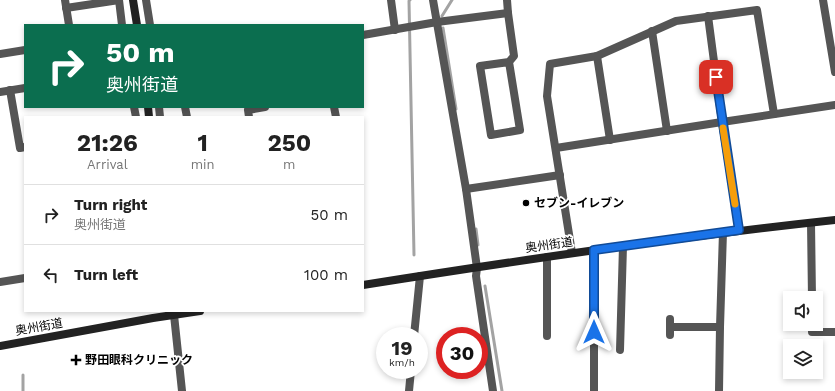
<!DOCTYPE html>
<html lang="en">
<head>
<meta charset="utf-8">
<style>
	body { margin:0; font-family:"Work Sans","Noto Sans JP",sans-serif; background:#f2f2f2; color:#222; height:100vh; display:flex; flex-direction:column; font-size:15px; white-space:nowrap }
	* { box-sizing:border-box; margin:0 }
	p { font-size:13px; color:#767676 }
	.icon { flex:none; width:22px; height:22px; fill:none; stroke:currentColor; stroke-width:2; stroke-linecap:round; stroke-linejoin:round }
	.map { position:relative; flex:1; overflow:hidden }
	.panel { position:absolute; left:24px; top:116px; width:340px; height:196px; display:flex; flex-direction:column; background:#fff; border-radius:0px; box-shadow:0 2px 6px #0003 }
	.panel>* { flex:none }
	.top-card { position:absolute; left:24px; top:24px; width:340px; height:84px; border-radius:0px; box-shadow:0 2px 6px #0003; background:#0b6e4f; color:#fff; overflow:hidden }
	.fabs { position:absolute; left:783px; top:291px; display:grid; gap:8px }
	.fabs a { display:grid; place-items:center; width:40px; height:40px; border-radius:0px; background:#fff; box-shadow:0 2px 6px #0003; font-size:20px }
	.speed { position:absolute; left:376px; top:327px; display:flex; gap:8px; font-size:20px; font-weight:700; text-align:center }
	.speed>* { display:grid; place-content:center; width:52px; height:52px; border-radius:50%; background:#fff; box-shadow:0 2px 6px #0003; line-height:1 }
	.speed small { font-size:10px; font-weight:400 }
	.speed .limit { border:6px solid #d22; background:#fff; color:#111 }
	.pin { position:absolute; display:grid; place-items:center; width:34px; height:34px; color:#fff; margin:-17px; border-radius:8px; box-shadow:0 2px 6px #0006 }
	.me { position:absolute; width:44px; margin:-22px; rotate:0deg; stroke-linejoin:round; filter:drop-shadow(0 0 3px #0008) }
	.turn { display:flex; align-items:center; gap:14px; height:84px; padding:0 16px; font-size:18px }
	.turn .icon { width:52px; height:52px; stroke-width:2.5 }
	.turn b { display:block; font-size:28px; line-height:34px }
	.eta { display:flex; justify-content:space-evenly; align-items:center; height:68px; text-align:center }
	.eta b { font-size:24px; font-weight:700; line-height:28px }
	ul { padding:0; list-style:none }
	li { display:flex; align-items:center; gap:12px; height:60px; padding:0 16px; border-top:1px solid #e0e0e0 }
	li div { flex:1 }
	li b { display:block; font-size:15px }
	li em { font-style:normal }
	.map>svg:first-child { display:block }
	.lines { fill:none; stroke-linecap:round; stroke-linejoin:round }
	.stream { stroke:#a3a3a3; stroke-width:3 }
	.minor { stroke:#555; stroke-width:8 }
	.tertiary { stroke:#555; stroke-width:8 }
	.secondary { stroke:#222; stroke-width:8 }
	.route-casing { stroke:#114b97; stroke-width:10 }
	.route { stroke:#1a73e8; stroke-width:7 }
	.slow { stroke:#f59e0b; stroke-width:7 }
	.poi-dot { fill:#000; stroke:#fff; stroke-width:1.5 }
	.labels { text-anchor:middle; dominant-baseline:central; stroke-width:3.5; stroke-linejoin:round; paint-order:stroke }
	.poi-label { font-size:12px; font-weight:bold; fill:#000; stroke:#fff; text-anchor:start }
	.street-label { font-size:12px; fill:#000; stroke:#fff }
</style>
</head>
<body>
<div class="map">
<svg width="835" height="391" viewBox="0 0 835 391">
	<rect width="100%" height="100%" fill="#fff"/>
	<g class="lines">
		<g class="stream">
			<path d="M 410,0 L 409,1 L 414,255"/>
			<path d="M 442,16 L 452,0"/>
			<path d="M 443,28 L 456,109"/>
			<path d="M 476,229 L 478,245"/>
			<path d="M 485,286 L 502,391"/>
			<path d="M 23,375 L 23,391"/>
		</g>
		<g class="minor">
			<path d="M 65,0 L 69,25"/>
			<path d="M 119,0 L 122,25"/>
			<path d="M 146,0 L 150,25"/>
			<path d="M 391,0 L 395,30"/>
			<path d="M 433,0 L 466,189 L 477,268"/>
			<path d="M 507,0 L 508,13"/>
			<path d="M 823,0 L 835,72"/>
			<path d="M 66,8 L 119,0"/>
			<path d="M 652,31 L 667,131"/>
			<path d="M 363,35 L 437,22 L 508,13 L 514,56 L 509,62 L 520,130 L 491,135 L 480,66 L 509,62"/>
			<path d="M 0,54 L 25,50"/>
			<path d="M 597,56 L 610,140"/>
			<path d="M 10,90 L 20,148 L 25,147"/>
			<path d="M 0,92 L 25,88"/>
			<path d="M 134,107 L 136,117"/>
			<path d="M 159,107 L 160,117"/>
			<path d="M 185,107 L 187,117"/>
			<path d="M 334,107 L 336,117"/>
			<path d="M 249,117 L 248,110 L 265,107"/>
			<path d="M 556,148 L 722,122 L 708,16"/>
			<path d="M 466,189 L 560,175"/>
			<path d="M 811,223 L 812,298"/>
			<path d="M 739,230 L 722,122 L 835,105"/>
			<path d="M 594,250 L 594,391"/>
			<path d="M 572,253 L 547,96 L 550,64 L 597,56 L 676,21 L 757,10 L 774,114"/>
			<path d="M 547,257 L 547,336"/>
			<path d="M 0,282 L 25,278"/>
			<path d="M 812,324 L 812,332 L 835,332"/>
			<path d="M 670,327 L 720,327"/>
			<path d="M 670,335 L 670,319"/>
			<path d="M 414,336 L 420,276"/>
			<path d="M 620,350 L 623,246"/>
			<path d="M 409,391 L 411,370"/>
			<path d="M 719,391 L 720,327 L 723,232"/>
		</g>
		<g class="tertiary">
			<path d="M 477,268 L 476,276 L 493,391"/>
			<path d="M 174,315 L 182,391"/>
		</g>
		<g class="secondary">
			<path d="M 133,0 L 137,25"/>
			<path d="M 148,107 L 149,117"/>
			<path d="M 363,285 C 520,260 677,237 835,220"/>
			<path d="M 0,346 L 153,318 L 200,311"/>
		</g>
	</g>
	<g class="lines">
		<g class="route-casing">
			<path id="route" d="M 594,332 L 594,250 L 739,230 L 716,77"/>
		</g>
		<use href="#route" class="route"/>
		<path class="slow" d="M 723,128 L 735,204"/>
	</g>
	<g class="poi-dot">
		<circle cx="526" cy="203" r="4"/>
		<path d="M74 354h4v4h4v4h-4v4h-4v-4h-4v-4h4z"/>
	</g>
	<g class="labels">
		<g class="poi-label">
			<text x="534" y="203">セブン-イレブン</text>
			<text x="85" y="360">野田眼科クリニック</text>
		</g>
		<g class="street-label">
			<text transform="translate(549 245) rotate(-8)">奥州街道</text>
			<text transform="translate(39 327) rotate(-10)">奥州街道</text>
		</g>
	</g>
</svg>
<div class="fabs">
<a><svg class="icon" aria-label="sound" viewBox="0 0 24 24"><path d="M4 9h4l5-4v14l-5-4H4zM17 9q2 3 0 6"/></svg></a>
<a><svg class="icon" aria-label="layers" viewBox="0 0 24 24"><path d="M12 4l9 5-9 5-9-5zM3 14l9 5 9-5"/></svg></a>
</div>
<div class="speed"><div>19<small>km/h</small></div><div class="limit">30</div></div>
<div class="pin" style="left:716px;top:77px;background:#d93025"><svg class="icon" aria-label="arrive" viewBox="0 0 24 24"><path d="M6 21V4h12l-3 4 3 4H6"/></svg></div>
<svg class="me" style="left:594px;top:332px" viewBox="-20 -20 40 40"><path d="M0-17L14 15 0 8-14 15z" fill="#1a73e8" stroke="#fff" stroke-width="4"/></svg>
<div class="top-card">
<div class="turn"><svg class="icon" aria-label="right" viewBox="0 0 24 24"><path d="M7 20v-9h11M14 6l5 5-5 5"/></svg><div><b>50 m</b>奥州街道</div></div>
</div>
<section class="panel">
<div class="eta">
<div><b>21:26</b><p>Arrival</p></div>
<div><b>1</b><p>min</p></div>
<div><b>250</b><p>m</p></div>
</div>
<ul>
<li><svg class="icon" aria-label="right" viewBox="0 0 24 24"><path d="M7 20v-9h11M14 6l5 5-5 5"/></svg><div><b>Turn right</b><p>奥州街道</p></div><em>50 m</em></li>
<li><svg class="icon" aria-label="left" viewBox="0 0 24 24"><path d="M17 20v-9H6M10 6l-5 5 5 5"/></svg><div><b>Turn left</b></div><em>100 m</em></li>
</ul>
</section>
</div>
</body>
</html>
